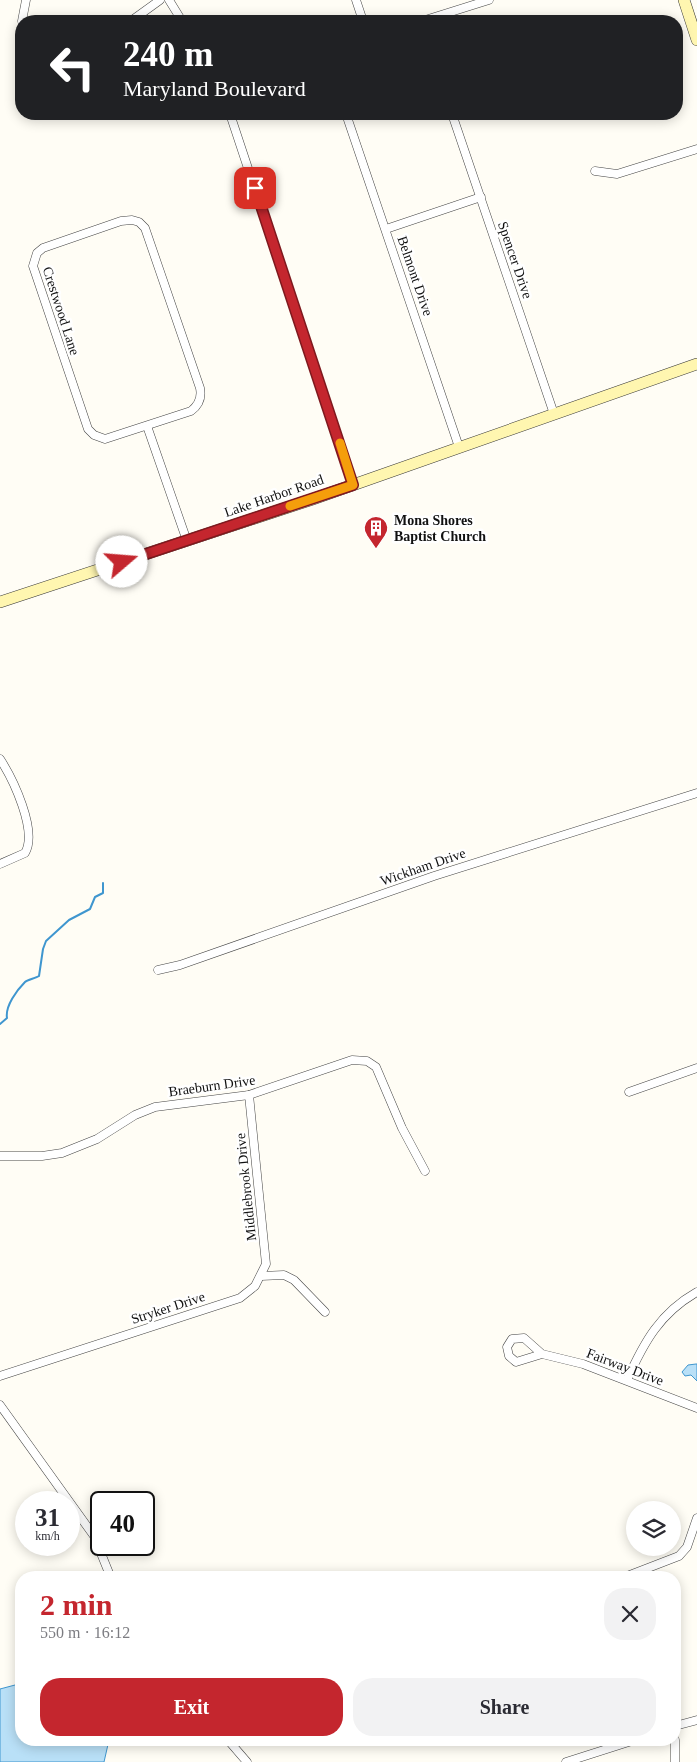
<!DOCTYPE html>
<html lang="en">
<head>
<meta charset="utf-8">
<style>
	body { margin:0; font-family:"Times New Roman",serif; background:#f2f2f3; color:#2b2b33; height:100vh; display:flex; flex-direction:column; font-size:19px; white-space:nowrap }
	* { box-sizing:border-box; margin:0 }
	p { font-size:16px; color:#7c7c81 }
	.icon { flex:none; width:28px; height:28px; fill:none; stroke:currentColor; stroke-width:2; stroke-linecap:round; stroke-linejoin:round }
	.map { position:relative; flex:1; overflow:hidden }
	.side { position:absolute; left:15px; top:1571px; width:666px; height:175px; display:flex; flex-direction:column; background:#fff; border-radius:20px; box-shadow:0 2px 12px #0003 }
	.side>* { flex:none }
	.banner { position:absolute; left:15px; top:15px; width:668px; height:105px; border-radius:20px; box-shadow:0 2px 12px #0003; background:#202124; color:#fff; overflow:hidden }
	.fabs { position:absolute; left:626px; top:1501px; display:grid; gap:10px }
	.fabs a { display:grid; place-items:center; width:55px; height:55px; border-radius:50%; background:#fff; box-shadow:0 2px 12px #0003; font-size:25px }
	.speed { position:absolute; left:15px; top:1491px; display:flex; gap:10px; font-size:25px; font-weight:700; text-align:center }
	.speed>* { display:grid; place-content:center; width:65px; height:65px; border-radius:50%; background:#fff; box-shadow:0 2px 12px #0003; line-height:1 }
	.speed small { font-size:12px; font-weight:400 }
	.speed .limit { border:2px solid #111; border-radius:8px; background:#fff; color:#111 }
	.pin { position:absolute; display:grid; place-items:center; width:42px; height:42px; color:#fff; margin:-21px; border-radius:10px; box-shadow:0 2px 8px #0006 }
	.me { position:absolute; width:55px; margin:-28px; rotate:72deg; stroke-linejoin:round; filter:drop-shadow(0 0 4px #0008) }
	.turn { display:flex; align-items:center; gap:18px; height:105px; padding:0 25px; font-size:22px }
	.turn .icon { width:65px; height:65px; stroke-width:2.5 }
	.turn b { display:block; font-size:35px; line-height:42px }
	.round { display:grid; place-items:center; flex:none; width:52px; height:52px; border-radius:20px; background:#f2f2f3 }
	.summary { display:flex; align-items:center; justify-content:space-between; height:85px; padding:0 25px }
	h1 { font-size:30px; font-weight:800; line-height:38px; color:#c4262e }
	.cta { display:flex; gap:10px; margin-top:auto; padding:10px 25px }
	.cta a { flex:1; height:58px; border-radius:20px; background:#c4262e; color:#fff; font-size:20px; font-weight:800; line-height:58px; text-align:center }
	.cta a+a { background:#f2f2f3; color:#2b2b33 }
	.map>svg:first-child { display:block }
	.water { fill:#b9e0f7; stroke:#3f96cf }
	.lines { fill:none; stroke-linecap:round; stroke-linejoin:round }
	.stream { stroke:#3f96cf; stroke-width:2 }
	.street-casing { stroke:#444; stroke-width:9 }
	.secondary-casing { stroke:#333; stroke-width:12 }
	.street { stroke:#fff; stroke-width:8 }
	.secondary { stroke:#fff6b0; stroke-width:11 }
	.route-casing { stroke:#7f191e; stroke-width:12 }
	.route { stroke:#c4262e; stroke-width:9 }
	.slow { stroke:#f59e0b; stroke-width:9 }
	.labels { text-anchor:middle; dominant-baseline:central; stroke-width:5; stroke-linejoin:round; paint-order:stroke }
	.street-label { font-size:14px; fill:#111; stroke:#fff }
	.poi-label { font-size:14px; font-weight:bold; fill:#111; stroke:#fff; text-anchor:start }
</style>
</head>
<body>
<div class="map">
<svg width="697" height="1762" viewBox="0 0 697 1762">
	<rect width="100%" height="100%" fill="#fffdf5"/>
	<g class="water">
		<path d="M 696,1364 L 697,1364 L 697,1381 L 691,1375 L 685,1376 L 682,1372 L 688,1365 Z"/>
		<path d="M 15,1685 L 21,1691 L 21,1740 L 109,1740 L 104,1762 L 0,1762 L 0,1689 Z"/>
	</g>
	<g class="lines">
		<path class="stream" d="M 0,1024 L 7,1018 C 5,1006 17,990 25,982 C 27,980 36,978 39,976 L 43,949 L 46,941 L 69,920 L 90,909 L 95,897 L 103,893 L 103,883"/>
		<g class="street-casing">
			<g id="street">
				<path d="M 169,0 L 182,21"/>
				<path d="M 356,0 L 363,21"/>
				<path d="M 22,21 L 26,0"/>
				<path d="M 131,21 L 160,0"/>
				<path d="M 422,21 L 489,0"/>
				<path d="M 230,114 L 353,485"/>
				<path d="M 346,114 L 459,447"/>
				<path d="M 452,114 L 554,414"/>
				<path d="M 595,171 L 617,174 L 697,149"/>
				<path d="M 132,220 L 139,222 L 145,228 L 200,388 C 202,398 199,405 191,411 L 105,439 L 94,435 L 88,429 L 33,266 L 37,253 L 43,248 L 121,221 Z"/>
				<path d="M 386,229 L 481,197"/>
				<path d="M 147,426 L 187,541"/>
				<path d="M 0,759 C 13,779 38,831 25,853 L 0,864"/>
				<path d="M 158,970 L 180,965 L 434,876 L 697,793"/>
				<path d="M 629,1092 L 697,1068"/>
				<path d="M 0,1156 L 42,1156 L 62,1153 L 97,1139 L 135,1115 L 155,1107 L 249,1095 L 352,1060 L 367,1061 L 376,1067 L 402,1128 L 425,1171"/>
				<path d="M 261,1276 L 284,1275 L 294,1280 L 325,1312"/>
				<path d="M 542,1354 L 516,1362 L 509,1356 L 507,1347 L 512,1339 L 524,1338 L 542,1354 L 583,1364 L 697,1408"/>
				<path d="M 0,1376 L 240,1298 L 255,1286 L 266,1264 L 249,1095"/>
				<path d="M 627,1380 C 644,1342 660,1313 697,1292"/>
				<path d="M 0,1405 L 94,1536 L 111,1578"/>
				<path d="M 353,1578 L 369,1578"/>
				<path d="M 622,1578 L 679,1556 L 687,1547 L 697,1518"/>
				<path d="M 675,1726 L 697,1720"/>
				<path d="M 228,1740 L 247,1762"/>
				<path d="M 675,1740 L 675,1762"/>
				<path d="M 566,1762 L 635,1740"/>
			</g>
		</g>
		<g class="secondary-casing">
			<g id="secondary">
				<path d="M 684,0 L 697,40"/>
				<path d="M 0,602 L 313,499 L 697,364"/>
			</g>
		</g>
		<use href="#street" class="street"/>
		<use href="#secondary" class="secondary"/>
	</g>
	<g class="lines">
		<g class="route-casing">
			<path id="route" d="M 122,562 L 353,485 L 255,188"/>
		</g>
		<use href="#route" class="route"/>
		<path class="slow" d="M 290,506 L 353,485 L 340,443"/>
	</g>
	<defs>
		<g id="building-pin" transform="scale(1.25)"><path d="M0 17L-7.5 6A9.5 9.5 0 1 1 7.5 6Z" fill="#c4262e" stroke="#fff"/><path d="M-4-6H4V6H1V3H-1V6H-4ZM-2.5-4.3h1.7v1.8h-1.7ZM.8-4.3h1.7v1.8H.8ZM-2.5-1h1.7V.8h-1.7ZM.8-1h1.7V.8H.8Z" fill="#fff"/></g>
	</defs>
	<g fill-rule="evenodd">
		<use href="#building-pin" x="376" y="528"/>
	</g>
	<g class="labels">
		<g class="street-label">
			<text transform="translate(515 260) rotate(71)">Spencer Drive</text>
			<text transform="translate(415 276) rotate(71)">Belmont Drive</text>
			<text transform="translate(61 311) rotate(72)">Crestwood Lane</text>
			<text transform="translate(274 496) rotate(-19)">Lake Harbor Road</text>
			<text transform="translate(423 867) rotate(-19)">Wickham Drive</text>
			<text transform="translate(212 1086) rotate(-8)">Braeburn Drive</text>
			<text transform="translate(246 1187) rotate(-96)">Middlebrook Drive</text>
			<text transform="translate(168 1308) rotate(-18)">Stryker Drive</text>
			<text transform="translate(625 1367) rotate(21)">Fairway Drive</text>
		</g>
		<g class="poi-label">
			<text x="394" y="520">Mona Shores<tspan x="394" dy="16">Baptist Church</tspan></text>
		</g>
	</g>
</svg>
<div class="fabs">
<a><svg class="icon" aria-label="layers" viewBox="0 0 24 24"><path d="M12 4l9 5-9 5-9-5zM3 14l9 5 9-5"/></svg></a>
</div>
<div class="speed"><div>31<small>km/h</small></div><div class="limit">40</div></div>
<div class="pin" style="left:255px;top:188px;background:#d93025"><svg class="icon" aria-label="arrive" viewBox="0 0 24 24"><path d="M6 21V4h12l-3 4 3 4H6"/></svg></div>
<svg class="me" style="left:122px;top:562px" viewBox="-20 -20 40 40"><circle r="19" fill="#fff"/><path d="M0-13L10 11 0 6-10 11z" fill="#c4262e"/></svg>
<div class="banner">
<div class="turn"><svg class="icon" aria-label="left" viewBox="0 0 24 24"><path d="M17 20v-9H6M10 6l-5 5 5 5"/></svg><div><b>240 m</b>Maryland Boulevard</div></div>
</div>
<section class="side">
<div class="summary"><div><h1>2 min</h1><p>550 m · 16:12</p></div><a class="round"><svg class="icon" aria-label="close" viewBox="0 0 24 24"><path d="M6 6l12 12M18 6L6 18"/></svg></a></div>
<div class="cta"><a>Exit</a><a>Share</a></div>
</section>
</div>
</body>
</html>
